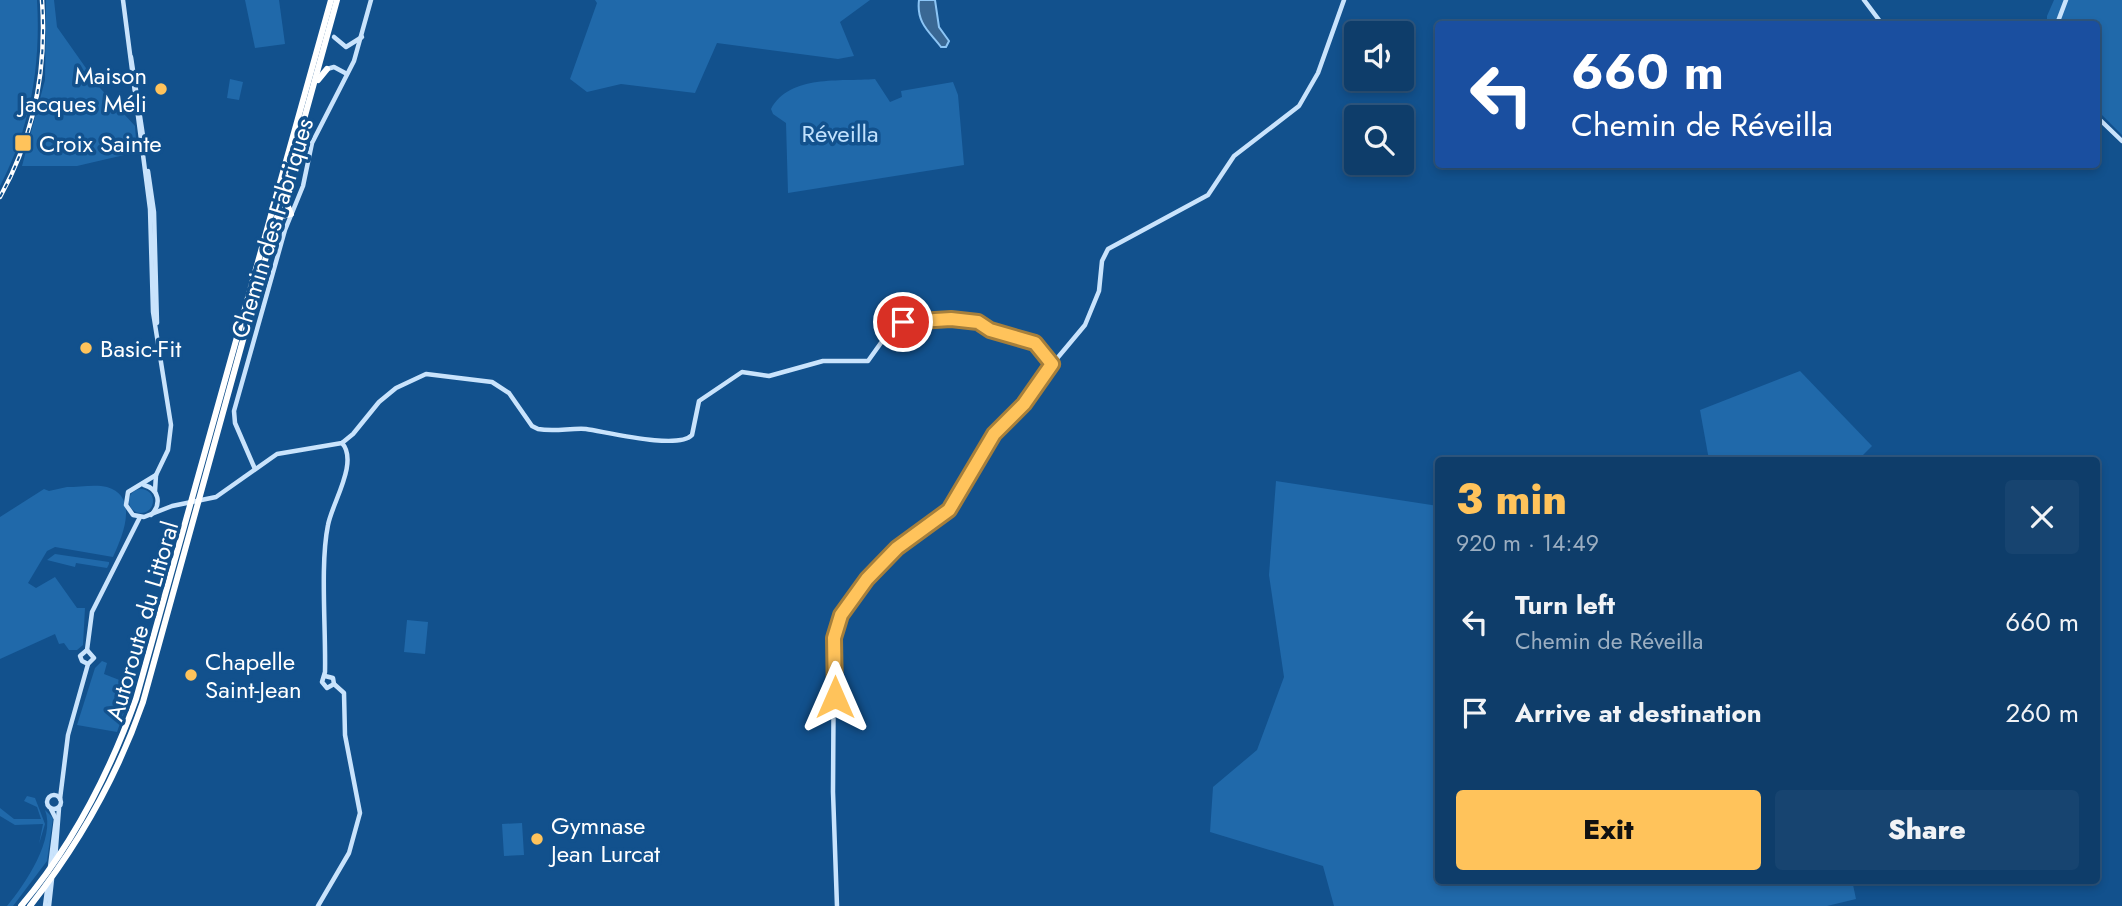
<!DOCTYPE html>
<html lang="en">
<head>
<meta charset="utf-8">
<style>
	body { margin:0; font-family:Jost,sans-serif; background:#174470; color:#f1f3f6; height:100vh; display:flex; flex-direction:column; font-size:26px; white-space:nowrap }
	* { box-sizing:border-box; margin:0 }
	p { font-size:23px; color:#9baec1 }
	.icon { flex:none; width:38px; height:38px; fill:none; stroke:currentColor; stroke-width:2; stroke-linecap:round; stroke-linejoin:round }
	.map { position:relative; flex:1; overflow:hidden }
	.sheet { position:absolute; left:1435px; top:457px; width:665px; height:427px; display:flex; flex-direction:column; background:#0e3d6a; border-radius:7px; box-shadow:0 4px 10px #0003,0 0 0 2px #2e567e }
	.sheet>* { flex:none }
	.banner { position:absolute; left:1435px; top:21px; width:665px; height:147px; border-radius:7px; box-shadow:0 4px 10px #0003,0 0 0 2px #2e567e; background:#1a4fa0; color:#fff; overflow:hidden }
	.tools { position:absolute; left:1344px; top:21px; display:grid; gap:14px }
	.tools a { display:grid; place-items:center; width:70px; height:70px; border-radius:7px; background:#0e3d6a; box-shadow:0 4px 10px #0003,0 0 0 2px #2e567e; font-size:35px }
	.pin { position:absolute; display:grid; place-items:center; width:60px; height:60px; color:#fff; margin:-30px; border:4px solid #fff; border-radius:50%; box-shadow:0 2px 7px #0007 }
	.me { position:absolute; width:77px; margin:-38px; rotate:0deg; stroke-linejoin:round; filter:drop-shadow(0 0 5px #0008) }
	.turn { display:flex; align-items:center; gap:24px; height:147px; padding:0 21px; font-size:32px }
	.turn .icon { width:91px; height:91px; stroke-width:2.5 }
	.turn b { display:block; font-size:49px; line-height:60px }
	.round { display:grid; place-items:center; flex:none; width:74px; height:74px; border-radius:7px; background:#174470 }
	.summary { display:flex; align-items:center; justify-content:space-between; height:119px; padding:0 21px }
	h1 { font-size:42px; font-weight:800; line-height:52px; color:#ffc35b }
	.cta { display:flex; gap:14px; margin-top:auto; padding:14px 21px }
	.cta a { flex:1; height:80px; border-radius:7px; background:#ffc35b; color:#111; font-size:28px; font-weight:800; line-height:80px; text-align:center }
	.cta a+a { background:#174470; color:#f1f3f6 }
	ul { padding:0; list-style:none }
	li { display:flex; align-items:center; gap:21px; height:91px; padding:0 21px }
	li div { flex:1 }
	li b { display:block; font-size:26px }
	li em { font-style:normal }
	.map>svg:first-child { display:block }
	.green { fill:#2069aa }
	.water { fill:#3a6894; stroke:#8cc5f5; stroke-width:2 }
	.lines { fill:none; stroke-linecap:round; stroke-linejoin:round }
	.secondary { stroke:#c9e3fc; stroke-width:4.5 }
	.highway { stroke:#fff; stroke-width:6 }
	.rail-casing { stroke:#fff; stroke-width:4.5 }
	.rail { stroke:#12518d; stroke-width:2; stroke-dasharray:5; stroke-linecap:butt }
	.route-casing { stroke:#a67f3b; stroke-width:18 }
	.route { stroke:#ffc35b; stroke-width:12 }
	.poi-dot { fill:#ffc35b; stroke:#12518d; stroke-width:2.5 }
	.labels { text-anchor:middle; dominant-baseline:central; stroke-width:7; stroke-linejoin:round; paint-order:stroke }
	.poi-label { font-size:24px; fill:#fff; stroke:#12518d; text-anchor:start }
	.park-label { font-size:24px; fill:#c1e1fd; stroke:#12518d }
	.street-label { font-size:24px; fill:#fff; stroke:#12518d }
</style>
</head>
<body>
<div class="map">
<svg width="2122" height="906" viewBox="0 0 2122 906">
	<rect width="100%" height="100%" fill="#12518d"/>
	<g class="green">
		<path d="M 0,0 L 37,0 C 41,67 30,128 0,186 Z"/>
		<path d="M 46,0 L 54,0 L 57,27 L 100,88 L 135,126 L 137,152 L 77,166 L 22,166 L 45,80 Z"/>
		<path d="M 245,0 L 279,0 L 285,44 L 255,48 Z"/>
		<path d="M 595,0 L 870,0 L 840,22 L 854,56 L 838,59 L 717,43 L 695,93 L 621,84 L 587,92 L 570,79 L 597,3 Z"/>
		<path d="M 2054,0 L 2122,0 L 2122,135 L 2097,110 L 2096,24 L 2047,24 L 2047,16 Z"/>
		<path d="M 230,79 L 243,82 L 239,100 L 227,98 Z"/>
		<path d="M 875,79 L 890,102 L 902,97 L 901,91 L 953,82 L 958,95 L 964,165 L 788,193 L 786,123 L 773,114 L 771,109 C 790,74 840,82 875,79 Z"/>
		<path d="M 1800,371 L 1872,446 L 1858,460 L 1709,460 L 1700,410 Z"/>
		<path d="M 1276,481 L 1438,506 L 1438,880 L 1852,880 L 1856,899 L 1827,906 L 1334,906 L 1323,866 L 1210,832 L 1213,787 L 1257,750 L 1284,677 L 1269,575 Z"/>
		<path d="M 67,487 C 79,487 96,484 107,487 C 140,497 122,537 113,557 L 55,547 L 47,551 L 28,583 L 36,588 L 55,577 L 77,608 L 85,608 L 83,645 L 77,650 L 69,650 L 64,643 L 59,644 L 55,634 L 0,659 L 0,517 L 44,489 L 49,491 Z"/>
		<circle cx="141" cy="501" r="12"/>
		<path d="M 55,554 L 109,562 L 109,564 L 107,568 L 76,563 L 75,567 L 47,560 Z"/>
		<path d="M 407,620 L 428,622 L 425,654 L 404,652 Z"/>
		<path d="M 102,661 L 107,663 L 104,674 L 127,683 L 131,673 L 137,676 L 117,732 L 77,725 L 95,668 Z"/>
		<path d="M 27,796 L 35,798 L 45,824 L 39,844 L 43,824 L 15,825 L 0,816 L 0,808 L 14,819 L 41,819 L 37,807 L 24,801 Z"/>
		<path d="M 45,810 L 53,818 L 47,861 L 13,906 L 7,906 C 25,885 56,838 45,810 Z"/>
		<path d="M 522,823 L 524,855 L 504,856 L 502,824 Z"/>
	</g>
	<path class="water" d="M 919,0 L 935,0 L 939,27 L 949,41 L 946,47 L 941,47 C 931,33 916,24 919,0 Z"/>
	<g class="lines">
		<g class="secondary">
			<path d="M 123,0 L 150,209 L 153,312 L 171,425 L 168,450 L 156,475 L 155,491"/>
			<path d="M 1864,0 L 1882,24"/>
			<path d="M 2057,24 L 2066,0"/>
			<path d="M 334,37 L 346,47 L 362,37"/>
			<path d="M 131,57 L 145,149"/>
			<path d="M 327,69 L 334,67 L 347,74"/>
			<path d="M 2096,116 L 2122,141"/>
			<path d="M 148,171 L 154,212 L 157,323"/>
			<path d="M 255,469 L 235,423 L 234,411 L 285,230 L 303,186 L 312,143 L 354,61 L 371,0"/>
			<path d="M 156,475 L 128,492 L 126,505 L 133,515 L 144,517 L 172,506 L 216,497 L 277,454 L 342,443 L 353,434 L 379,402 L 396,388 L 426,374 L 492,382 L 509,393 L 532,426 L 538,429 C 554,432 570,428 586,429 C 607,432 678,450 692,435 L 699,401 L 742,372 L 769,376 L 823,361 L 868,361 L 893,326 L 903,322 L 951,319 L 978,322 L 990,330 L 1035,343 L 1053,364"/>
			<path d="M 144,485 C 159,489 162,504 151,515"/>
			<path d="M 88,664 L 82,661 L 80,656 L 87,650 L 92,612 L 140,517"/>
			<path d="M 334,684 L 327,688 L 322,682 L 325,672 C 326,629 320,564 328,525 C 332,503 359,462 342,443"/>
			<circle cx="54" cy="802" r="7"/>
			<path d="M 60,799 L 68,735 L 88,664 L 94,658 L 87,650"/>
			<path d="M 55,860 L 59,808"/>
			<path d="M 50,867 L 56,819 L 51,809"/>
			<path d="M 45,906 L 48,883"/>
			<path d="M 49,906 L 52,879"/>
			<path d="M 318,906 L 349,853 L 360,813 L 345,735 L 344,693 L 334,684 L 333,678 L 325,676"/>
			<path d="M 837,906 L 833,792 L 834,638 L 841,615 L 867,579 L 897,548 L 949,510 L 994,434 L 1025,404 L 1044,374 L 1085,325 L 1099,291 L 1102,261 L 1108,249 L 1208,195 L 1234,156 L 1299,106 L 1318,73 L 1344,0"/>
		</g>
		<g class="highway">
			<path d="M 318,80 L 327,69"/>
			<path d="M 278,223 L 281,216 L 291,214 L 286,202 L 290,181"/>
			<path d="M 21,906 C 72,846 109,774 136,699 L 331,0"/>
			<path d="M 30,906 C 79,844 117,777 143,702 L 337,0"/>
		</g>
		<g class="rail-casing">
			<path id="rail" d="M 0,197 C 34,136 47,70 42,0"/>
		</g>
		<use href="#rail" class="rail"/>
	</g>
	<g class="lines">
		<g class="route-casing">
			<path id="route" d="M 835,697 L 834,638 L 841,615 L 867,579 L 897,548 L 949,510 L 994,434 L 1024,404 L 1052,364 L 1035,343 L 990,330 L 978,322 L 951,319 L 903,322"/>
		</g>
		<use href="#route" class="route"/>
	</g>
	<g class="poi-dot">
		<circle cx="161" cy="89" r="7"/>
		<rect x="14" y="134" width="18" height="18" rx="3.5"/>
		<circle cx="86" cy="348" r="7"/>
		<circle cx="191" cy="675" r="7"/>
		<circle cx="537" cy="839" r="7"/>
	</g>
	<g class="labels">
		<g class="poi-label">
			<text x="147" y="75" text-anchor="end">Maison<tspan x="147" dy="28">Jacques Méli</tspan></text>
			<text x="39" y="143">Croix Sainte</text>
			<text x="100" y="348">Basic-Fit</text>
			<text x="205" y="661">Chapelle<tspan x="205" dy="28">Saint-Jean</tspan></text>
			<text x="551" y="825">Gymnase<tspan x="551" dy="28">Jean Lurcat</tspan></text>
		</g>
		<g class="park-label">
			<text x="840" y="133">Réveilla</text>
		</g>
		<g class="street-label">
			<text transform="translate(272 228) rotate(-73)">Chemin des Fabriques</text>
			<text transform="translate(142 621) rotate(-74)">Autoroute du Littoral</text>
		</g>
	</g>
</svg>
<div class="tools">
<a><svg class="icon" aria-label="sound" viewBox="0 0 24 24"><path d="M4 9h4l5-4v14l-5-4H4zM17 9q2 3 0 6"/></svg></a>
<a><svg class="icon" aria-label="search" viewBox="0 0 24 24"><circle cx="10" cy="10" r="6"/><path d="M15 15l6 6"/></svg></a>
</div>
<div class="pin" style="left:903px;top:322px;background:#d93025"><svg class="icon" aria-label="arrive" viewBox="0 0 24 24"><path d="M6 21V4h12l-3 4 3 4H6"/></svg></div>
<svg class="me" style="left:835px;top:697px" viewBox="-20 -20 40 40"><path d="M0-17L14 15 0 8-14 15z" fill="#ffc35b" stroke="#fff" stroke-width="4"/></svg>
<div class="banner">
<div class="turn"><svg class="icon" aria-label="left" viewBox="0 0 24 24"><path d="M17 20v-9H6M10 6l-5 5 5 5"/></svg><div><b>660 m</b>Chemin de Réveilla</div></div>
</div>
<section class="sheet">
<div class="summary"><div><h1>3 min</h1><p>920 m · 14:49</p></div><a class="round"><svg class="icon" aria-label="close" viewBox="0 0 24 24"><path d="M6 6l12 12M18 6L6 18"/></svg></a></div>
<ul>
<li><svg class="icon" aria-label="left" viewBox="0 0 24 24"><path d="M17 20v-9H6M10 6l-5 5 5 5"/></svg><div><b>Turn left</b><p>Chemin de Réveilla</p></div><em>660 m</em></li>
<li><svg class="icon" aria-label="arrive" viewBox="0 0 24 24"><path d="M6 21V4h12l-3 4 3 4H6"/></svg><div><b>Arrive at destination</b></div><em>260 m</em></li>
</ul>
<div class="cta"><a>Exit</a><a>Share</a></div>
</section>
</div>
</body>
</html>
